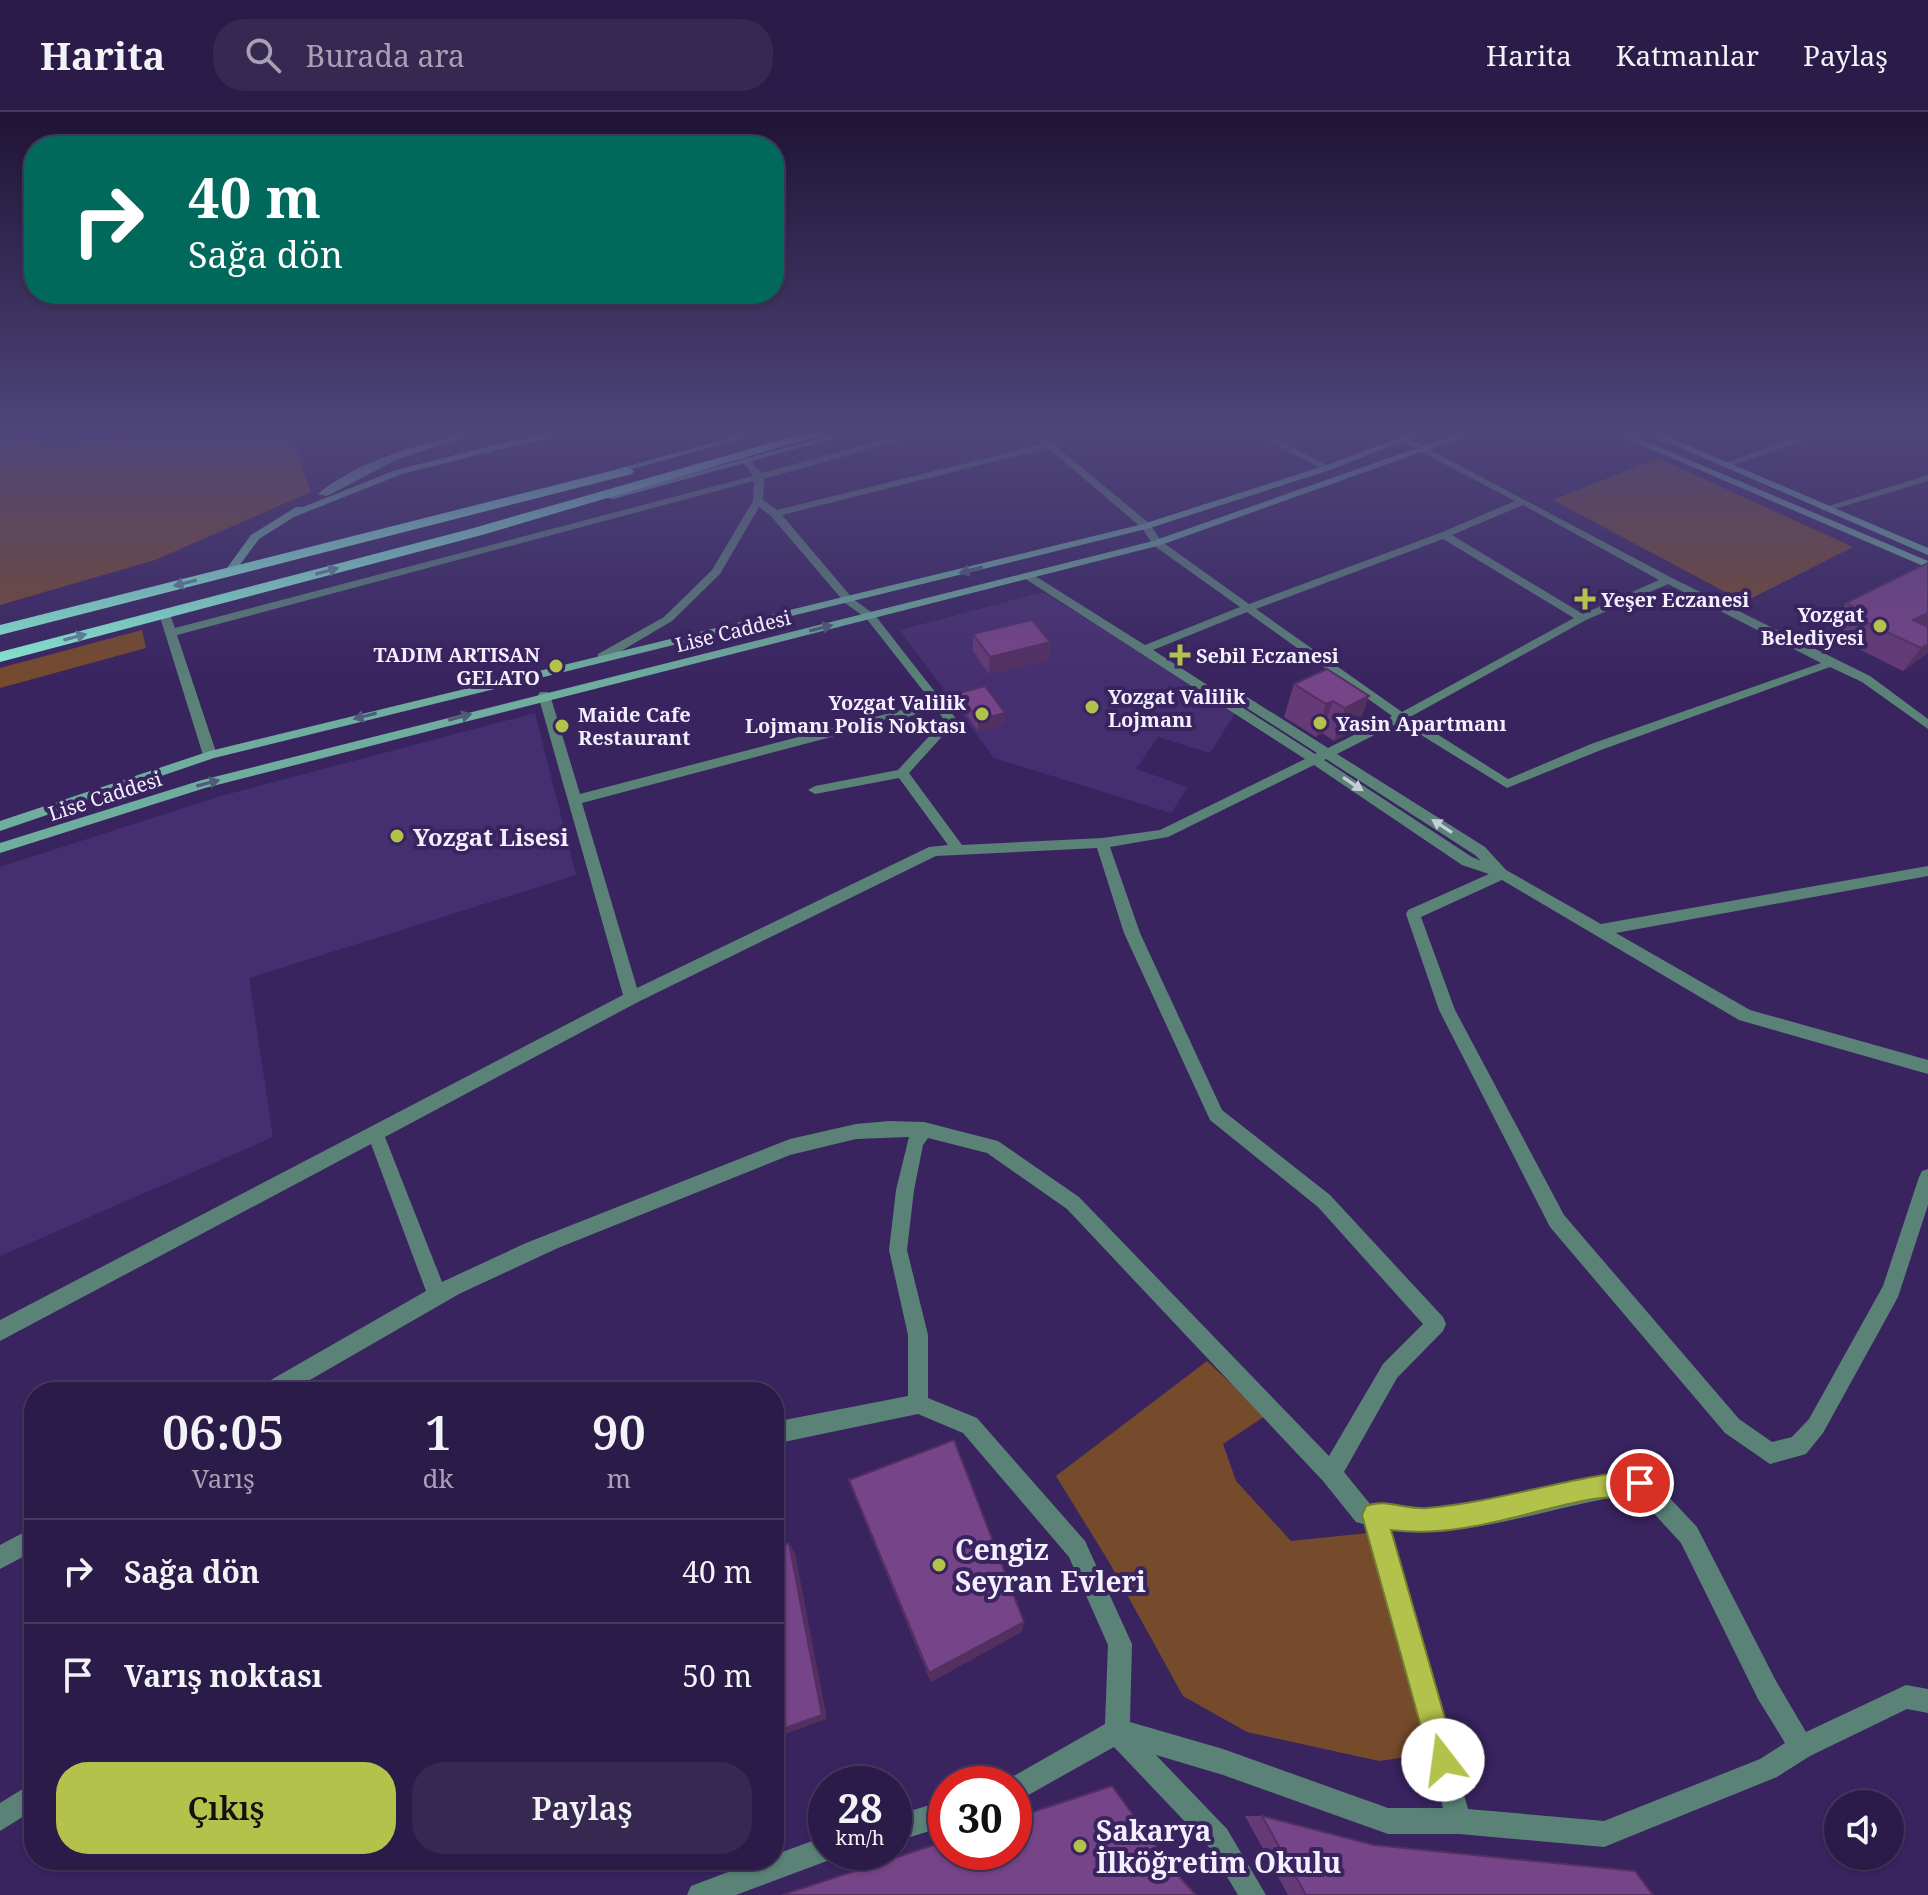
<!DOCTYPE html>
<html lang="tr">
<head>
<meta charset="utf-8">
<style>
	body { margin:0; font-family:"Noto Serif",serif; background:#372852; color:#f1f3f6; height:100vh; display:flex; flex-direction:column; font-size:30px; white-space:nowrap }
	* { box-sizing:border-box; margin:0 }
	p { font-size:26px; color:#a6a1b4 }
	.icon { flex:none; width:44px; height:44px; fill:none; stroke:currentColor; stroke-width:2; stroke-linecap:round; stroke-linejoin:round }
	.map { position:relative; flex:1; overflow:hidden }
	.drawer { position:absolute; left:24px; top:1270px; width:760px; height:488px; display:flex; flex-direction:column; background:#2b1b48; border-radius:32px; box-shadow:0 2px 6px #0004,0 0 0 2px #473960 }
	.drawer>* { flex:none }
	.guide { position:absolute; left:24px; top:24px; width:760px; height:168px; border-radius:32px; box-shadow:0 2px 6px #0004,0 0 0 2px #473960; background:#00695c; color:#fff; overflow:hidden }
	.tools { position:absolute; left:1824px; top:1678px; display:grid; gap:16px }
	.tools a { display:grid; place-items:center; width:80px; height:80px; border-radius:50%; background:#2b1b48; box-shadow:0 2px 6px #0004,0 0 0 2px #473960; font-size:40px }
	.speed { position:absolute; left:808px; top:1654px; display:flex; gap:16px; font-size:40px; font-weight:700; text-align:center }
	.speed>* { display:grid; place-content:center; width:104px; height:104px; border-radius:50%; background:#2b1b48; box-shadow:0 2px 6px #0004,0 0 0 2px #473960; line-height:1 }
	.speed small { font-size:20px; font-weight:400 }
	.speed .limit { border:12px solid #d22; background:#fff; color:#111 }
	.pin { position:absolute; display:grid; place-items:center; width:68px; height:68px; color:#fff; margin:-34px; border:4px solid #fff; border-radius:50%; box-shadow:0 2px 8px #0007 }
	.me { position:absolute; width:88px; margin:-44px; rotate:345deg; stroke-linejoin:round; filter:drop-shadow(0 0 6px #0008) }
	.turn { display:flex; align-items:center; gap:28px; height:168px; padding:0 32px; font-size:36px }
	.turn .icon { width:104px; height:104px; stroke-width:2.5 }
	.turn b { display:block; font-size:56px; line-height:68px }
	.eta { display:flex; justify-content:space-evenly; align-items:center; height:136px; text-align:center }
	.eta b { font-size:48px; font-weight:600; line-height:56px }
	.button { display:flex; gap:16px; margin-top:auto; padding:16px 32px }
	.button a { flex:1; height:92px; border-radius:32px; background:#b3c24b; color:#111; font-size:32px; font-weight:600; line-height:92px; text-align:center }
	.button a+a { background:#372852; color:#f1f3f6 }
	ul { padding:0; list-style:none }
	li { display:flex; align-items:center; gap:24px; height:104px; padding:0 32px; border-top:2px solid #473960 }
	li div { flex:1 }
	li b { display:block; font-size:30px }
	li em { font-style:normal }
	header { display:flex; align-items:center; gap:48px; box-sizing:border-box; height:112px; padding:0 40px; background:#2b1b48; border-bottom:2px solid #473960 }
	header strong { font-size:38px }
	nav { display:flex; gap:44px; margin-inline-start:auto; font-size:28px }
	.search { width:560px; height:72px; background:#372852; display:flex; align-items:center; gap:20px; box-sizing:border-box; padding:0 28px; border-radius:32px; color:#a6a1b4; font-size:30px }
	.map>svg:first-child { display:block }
	.built { fill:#462f70 }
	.green { fill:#764b2c }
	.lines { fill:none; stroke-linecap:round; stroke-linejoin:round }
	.street { fill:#5b8277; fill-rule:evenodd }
	.secondary { fill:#6fae9e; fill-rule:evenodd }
	.highway { fill:#8aefd6; fill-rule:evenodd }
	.wall { fill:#653a76 }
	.shaded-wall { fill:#533060 }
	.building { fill:#764489; stroke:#533060; stroke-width:2 }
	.oneway { fill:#4f5b79 }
	.oneway2 { fill:#628a9b }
	.oneway3 { fill:#c5ced6 }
	.route { fill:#b3c24b; stroke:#747e31; stroke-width:2 }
	.poi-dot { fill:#b3c24b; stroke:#392460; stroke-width:3 }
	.labels { text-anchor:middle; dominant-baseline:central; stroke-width:8; stroke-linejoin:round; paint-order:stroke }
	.far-poi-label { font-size:20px; font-weight:bold; fill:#f3effe; stroke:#392460; text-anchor:start }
	.far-street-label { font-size:20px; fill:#f3effe; stroke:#392460 }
	.poi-label { font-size:24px; font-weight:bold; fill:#f3effe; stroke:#392460; text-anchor:start }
	.near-poi-label { font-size:28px; font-weight:bold; fill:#f3effe; stroke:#392460; text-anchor:start }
</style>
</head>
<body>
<header>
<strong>Harita</strong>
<div class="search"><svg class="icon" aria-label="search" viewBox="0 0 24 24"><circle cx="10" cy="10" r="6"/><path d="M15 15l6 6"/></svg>Burada ara</div>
<nav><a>Harita</a><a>Katmanlar</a><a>Paylaş</a></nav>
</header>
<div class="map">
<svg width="1928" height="1783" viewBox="0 0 1928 1783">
	<rect width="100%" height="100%" fill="#392460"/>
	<g class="built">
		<path d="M 1043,480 L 1236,600 L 1210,641 L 1158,625 L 1136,657 L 1188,675 L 1171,701 L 994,646 L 900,518 Z"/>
		<path d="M 535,601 L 576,763 L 249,866 L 273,1025 L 0,1144 L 0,755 L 221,684 Z"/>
	</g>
	<g class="green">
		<path d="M 132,321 L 291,321 L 311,380 L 155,448 L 0,493 L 0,322 L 61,331 Z"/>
		<path d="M 1658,346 L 1853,435 L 1744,490 L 1553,388 Z"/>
		<path d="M 142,518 L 146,536 L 0,576 L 0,556 Z"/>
		<path d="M 1207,1249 L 1265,1304 L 1223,1332 L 1236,1369 L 1291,1429 L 1368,1421 L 1428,1642 L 1379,1649 L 1247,1620 L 1183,1584 L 1109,1450 L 1056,1364 Z"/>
	</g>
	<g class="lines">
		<g class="street">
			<path d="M 56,321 L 98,321 C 88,326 66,326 56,321 Z"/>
			<path d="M 910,321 L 925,321 L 764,367 L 763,388 L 777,398 L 1043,332 L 1029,321 L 1040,321 L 1150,412 L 1161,429 L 1249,492 L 1440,421 L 1515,389 L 1401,329 L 1399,327 L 1404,324 L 1672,466 L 1870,564 L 1928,607 L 1928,617 L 1862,570 L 1830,555 L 1601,638 L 1507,676 L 1400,610 L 1337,642 L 1485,735 L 1506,758 L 1601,812 L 1928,754 L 1928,764 L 1616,821 L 1750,898 L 1928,948 L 1928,962 L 1739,908 L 1502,768 L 1421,805 L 1455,898 L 1564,1103 L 1739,1307 L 1772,1330 L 1792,1325 L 1809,1307 L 1883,1174 L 1919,1065 L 1922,1059 L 1928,1057 L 1928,1093 L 1898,1185 L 1823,1321 L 1806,1342 L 1770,1352 L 1725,1321 L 1550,1115 L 1439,898 L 1406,802 L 1408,798 L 1489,762 L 1462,753 L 1314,653 L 1168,725 L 1110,735 L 1140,821 L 1222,998 L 1330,1083 L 1443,1205 L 1446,1212 L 1443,1219 L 1397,1266 L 1344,1360 L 1370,1392 C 1388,1394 1407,1399 1425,1398 C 1498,1394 1568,1368 1640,1360 L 1648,1363 L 1697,1415 L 1776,1569 L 1806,1620 L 1906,1573 L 1928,1577 L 1928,1601 L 1907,1597 L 1810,1644 L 1777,1665 L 1604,1735 L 1459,1722 L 1388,1722 L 1223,1663 L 1156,1643 L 1227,1717 L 1266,1783 L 1238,1783 L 1209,1735 L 1114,1635 L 1014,1691 L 1014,1672 L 1004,1672 L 1005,1669 L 1105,1612 L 1108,1533 L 1069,1445 L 963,1321 L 918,1302 L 774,1332 L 774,1310 L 908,1284 L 908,1223 L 889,1138 L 896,1078 L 909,1025 L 856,1027 L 790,1043 L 558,1136 L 459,1182 L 289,1280 L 259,1280 L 262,1273 L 426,1179 L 371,1032 L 0,1229 L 0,1208 L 623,883 L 538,583 L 540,580 L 548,580 L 550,583 L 580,682 L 932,590 L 866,506 L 845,491 L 771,404 L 759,395 L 720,462 L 672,509 L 606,548 L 598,548 L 598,542 L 664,505 L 712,458 L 753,389 L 754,369 L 177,523 L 217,643 L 210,647 L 203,643 L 159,502 L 161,500 L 169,500 L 175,516 L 753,364 L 741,348 L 743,346 L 749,346 L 761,361 ZM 1048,336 L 1142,416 L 1153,433 L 1240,495 L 1145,533 L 1032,462 L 1024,462 L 1024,466 L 1305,647 L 1160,718 L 1102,726 L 962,733 L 909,661 L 957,608 L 874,502 L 853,487 L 782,403 ZM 1523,393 L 1659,468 L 1583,502 L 1452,423 ZM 1443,427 L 1574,506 L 1402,600 L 1256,497 ZM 1668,472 L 1821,551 L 1591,632 L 1508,667 L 1410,605 L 1586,508 ZM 1247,500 L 1392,604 L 1328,636 L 1233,576 L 1225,576 L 1225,582 L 1317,641 L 1315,642 L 1153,538 ZM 937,597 L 944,608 L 898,658 L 815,674 L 808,678 L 815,682 L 899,666 L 948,733 L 929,735 L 637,876 L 582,691 ZM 1326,647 L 1475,743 L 1481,749 L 1472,745 L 1324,648 ZM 1097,736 L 1124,821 L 1210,1008 L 1318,1095 L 1423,1212 L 1383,1252 L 1329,1344 L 1079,1085 L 998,1029 L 924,1010 L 889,1009 L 856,1012 L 790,1027 L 526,1131 L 442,1170 L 385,1025 L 638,890 L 936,744 ZM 928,1026 L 987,1041 L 1067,1097 L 1323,1369 L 1356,1410 L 1367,1413 L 1443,1696 L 1388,1696 L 1223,1637 L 1130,1610 L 1132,1532 L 1085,1429 L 977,1306 L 928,1286 L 928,1223 L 907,1138 L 914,1078 L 923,1033 ZM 1636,1382 L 1681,1431 L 1758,1587 L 1785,1631 L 1760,1647 L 1604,1709 L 1468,1697 L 1390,1417 C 1469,1429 1556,1392 1636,1382 Z"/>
			<path d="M 1254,321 L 1266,321 L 1332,356 L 1324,358 Z"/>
			<path d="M 1677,321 L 1690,321 L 1666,331 L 1661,328 Z"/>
			<path d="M 1810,321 L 1824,321 L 1727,355 L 1719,353 Z"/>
			<path d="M 1928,363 L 1928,369 L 1828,399 L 1819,397 Z"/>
			<path d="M 34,1415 L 34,1439 L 0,1457 L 0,1433 Z"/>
			<path d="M 34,1670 L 34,1698 L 0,1719 L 0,1691 Z"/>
			<path d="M 946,1688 L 946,1714 L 894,1730 L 894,1704 Z"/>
			<path d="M 826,1724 L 826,1740 L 838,1740 L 835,1746 L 736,1783 L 687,1783 L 691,1774 L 760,1748 L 774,1748 L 774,1743 Z"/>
		</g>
		<g class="secondary">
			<path d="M 462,321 L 477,321 L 398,347 L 327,384 L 318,382 C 354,351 416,333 462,321 Z"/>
			<path d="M 557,321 L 579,321 L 517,333 L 402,362 L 294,405 L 259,427 L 233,462 L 224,460 L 251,423 L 296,395 L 303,395 L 396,358 L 517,327 Z"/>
			<path d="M 747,321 L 762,321 L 611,363 L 603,361 Z"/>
			<path d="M 839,321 L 854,321 L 613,387 L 604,385 Z"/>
			<path d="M 1412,321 L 1425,321 L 1330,358 L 1150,416 L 214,646 L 0,719 L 0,709 L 210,639 L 1143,412 L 1324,354 Z"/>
			<path d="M 1460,321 L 1474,321 L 1161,433 L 205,676 L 0,741 L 0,731 L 202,668 L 1153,429 Z"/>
			<path d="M 1613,321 L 1626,321 L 1928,449 L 1928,456 Z"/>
			<path d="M 1646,321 L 1659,321 L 1928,436 L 1928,443 Z"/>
		</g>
		<g class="highway">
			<path d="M 805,321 L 827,321 L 482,423 L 0,550 L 0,540 L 470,417 Z"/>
			<path d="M 627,355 L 634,359 L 632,362 L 0,523 L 0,513 Z"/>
		</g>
	</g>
	<g class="wall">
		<path d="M 1928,451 L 1928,540 L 1925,543 L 1903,559 L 1831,523 L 1836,516 L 1830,514 L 1846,491 Z"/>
		<path d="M 973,522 L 1050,530 L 1049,547 L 989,562 L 973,539 Z"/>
		<path d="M 1294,572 L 1369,584 L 1357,617 L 1334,629 L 1322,621 L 1316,625 L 1284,605 Z"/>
		<path d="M 959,581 L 1005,601 L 1004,612 L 978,619 L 959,592 Z"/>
		<path d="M 849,1368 L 1024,1510 L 1021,1520 L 931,1570 L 855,1385 Z"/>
		<path d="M 1245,1704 L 1262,1704 L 1374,1733 L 1653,1783 L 1288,1783 Z"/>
	</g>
	<g class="shaded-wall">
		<path d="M 1928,501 L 1928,514 L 1913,508 Z"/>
		<path d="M 1050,530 L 1049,547 L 989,562 L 990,545 Z"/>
		<path d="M 1928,532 L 1928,540 L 1925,543 L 1903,559 L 1921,536 Z"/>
		<path d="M 1369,584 L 1357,617 L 1334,629 L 1345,596 Z"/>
		<path d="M 1333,589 L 1322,621 L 1316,625 L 1326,592 Z"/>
		<path d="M 1005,601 L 1004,612 L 978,619 L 978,608 Z"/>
		<path d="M 789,1431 L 795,1441 L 827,1607 L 774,1626 Z"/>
		<path d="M 1024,1510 L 1021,1520 L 931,1570 L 929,1561 Z"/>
	</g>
	<g class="building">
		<path d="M 1928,451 L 1928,501 L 1913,508 L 1928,515 L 1928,532 L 1921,536 L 1847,501 L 1858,497 L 1846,491 Z"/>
		<path d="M 1032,508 L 1050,530 L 990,545 L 973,522 Z"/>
		<path d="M 1327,557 L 1369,584 L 1345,596 L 1333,589 L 1326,592 L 1294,572 Z"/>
		<path d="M 985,574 L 1005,601 L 978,608 L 959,581 Z"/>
		<path d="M 954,1328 L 1024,1510 L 929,1561 L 849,1368 Z"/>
		<path d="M 789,1431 L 822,1603 L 774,1620 L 774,1436 Z"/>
		<path d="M 1112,1674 L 1174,1759 L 1196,1783 L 782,1783 L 946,1729 L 946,1740 L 1014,1740 L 1014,1706 Z"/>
		<path d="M 1262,1704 L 1374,1733 L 1635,1759 L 1653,1783 L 1306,1783 Z"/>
	</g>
	<defs><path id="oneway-solid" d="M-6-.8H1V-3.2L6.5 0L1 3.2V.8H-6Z" transform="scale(2)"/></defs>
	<g class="oneway">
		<use href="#oneway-solid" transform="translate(971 458) rotate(166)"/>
		<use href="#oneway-solid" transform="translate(821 516) rotate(-14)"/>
		<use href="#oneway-solid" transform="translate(365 604) rotate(166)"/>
		<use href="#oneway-solid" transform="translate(460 605) rotate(-15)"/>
		<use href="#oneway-solid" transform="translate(208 671) rotate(-15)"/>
	</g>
	<g class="oneway2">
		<use href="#oneway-solid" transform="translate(327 459) rotate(-15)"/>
		<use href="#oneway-solid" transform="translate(185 471) rotate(166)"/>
		<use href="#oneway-solid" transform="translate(75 525) rotate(-15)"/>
	</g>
	<g class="oneway3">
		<use href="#oneway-solid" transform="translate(1353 672) rotate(34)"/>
		<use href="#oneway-solid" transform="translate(1442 714) rotate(-147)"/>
	</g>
	<linearGradient id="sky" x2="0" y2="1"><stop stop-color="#1f1435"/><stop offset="0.56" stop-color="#4e457a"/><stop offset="1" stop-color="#4e457a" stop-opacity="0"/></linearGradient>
	<rect width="1928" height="571" fill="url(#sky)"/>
	<path class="route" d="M 1640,1358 L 1649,1362 L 1652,1371 L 1649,1380 C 1631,1387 1612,1384 1593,1387 C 1525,1399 1462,1427 1391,1418 L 1457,1648 L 1453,1658 L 1443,1662 L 1433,1658 L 1362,1403 L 1366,1394 C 1385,1386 1406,1398 1427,1396 C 1499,1390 1568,1365 1640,1358 Z"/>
	<g class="poi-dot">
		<path d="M1581 475h8v8h8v8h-8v8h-8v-8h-8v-8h8z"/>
		<circle cx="1880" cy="514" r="8"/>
		<path d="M1176 531h8v8h8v8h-8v8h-8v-8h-8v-8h8z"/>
		<circle cx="556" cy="554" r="8"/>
		<circle cx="1092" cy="595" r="8"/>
		<circle cx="982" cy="602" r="8"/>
		<circle cx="1320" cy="611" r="8"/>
		<circle cx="562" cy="614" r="8"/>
		<circle cx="397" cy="724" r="8"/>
		<circle cx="939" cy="1453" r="8"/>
		<circle cx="1080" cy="1734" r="8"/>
	</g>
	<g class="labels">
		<g class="far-poi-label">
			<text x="1601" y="487">Yeşer Eczanesi</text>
			<text x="1864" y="502" text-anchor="end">Yozgat<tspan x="1864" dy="23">Belediyesi</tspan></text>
			<text x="540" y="542" text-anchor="end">TADIM ARTISAN<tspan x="540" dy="23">GELATO</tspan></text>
			<text x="1196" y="543">Sebil Eczanesi</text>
			<text x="1108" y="584">Yozgat Valilik<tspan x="1108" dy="23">Lojmanı</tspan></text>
			<text x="966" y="590" text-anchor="end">Yozgat Valilik<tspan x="966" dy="23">Lojmanı Polis Noktası</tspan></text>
			<text x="578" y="602">Maide Cafe<tspan x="578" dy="23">Restaurant</tspan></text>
			<text x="1336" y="611">Yasin Apartmanı</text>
		</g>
		<g class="far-street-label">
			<text transform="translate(733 519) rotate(-14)">Lise Caddesi</text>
			<text transform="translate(105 684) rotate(-18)">Lise Caddesi</text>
		</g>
		<g class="poi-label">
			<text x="413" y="724">Yozgat Lisesi</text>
		</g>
		<g class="near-poi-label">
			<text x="955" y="1437">Cengiz<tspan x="955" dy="32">Seyran Evleri</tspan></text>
			<text x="1096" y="1718">Sakarya<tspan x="1096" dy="32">İlköğretim Okulu</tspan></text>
		</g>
	</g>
</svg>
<div class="tools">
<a><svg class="icon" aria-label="sound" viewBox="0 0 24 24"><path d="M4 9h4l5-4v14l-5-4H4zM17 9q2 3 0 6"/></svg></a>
</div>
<div class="speed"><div>28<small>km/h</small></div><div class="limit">30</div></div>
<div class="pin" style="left:1640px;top:1371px;background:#d93025"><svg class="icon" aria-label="arrive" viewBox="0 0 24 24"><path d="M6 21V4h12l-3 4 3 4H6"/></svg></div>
<svg class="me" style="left:1443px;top:1648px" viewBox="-20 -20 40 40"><circle r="19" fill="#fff"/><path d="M0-13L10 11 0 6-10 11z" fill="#b3c24b"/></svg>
<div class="guide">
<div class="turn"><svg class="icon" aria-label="right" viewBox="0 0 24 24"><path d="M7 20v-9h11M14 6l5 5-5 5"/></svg><div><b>40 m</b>Sağa dön</div></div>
</div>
<section class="drawer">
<div class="eta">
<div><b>06:05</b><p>Varış</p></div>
<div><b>1</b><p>dk</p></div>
<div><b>90</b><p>m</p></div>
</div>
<ul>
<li><svg class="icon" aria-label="right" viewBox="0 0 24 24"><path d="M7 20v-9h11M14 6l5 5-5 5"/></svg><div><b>Sağa dön</b></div><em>40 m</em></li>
<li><svg class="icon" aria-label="arrive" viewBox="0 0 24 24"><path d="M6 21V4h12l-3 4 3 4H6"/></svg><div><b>Varış noktası</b></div><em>50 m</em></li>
</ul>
<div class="button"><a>Çıkış</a><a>Paylaş</a></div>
</section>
</div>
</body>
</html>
